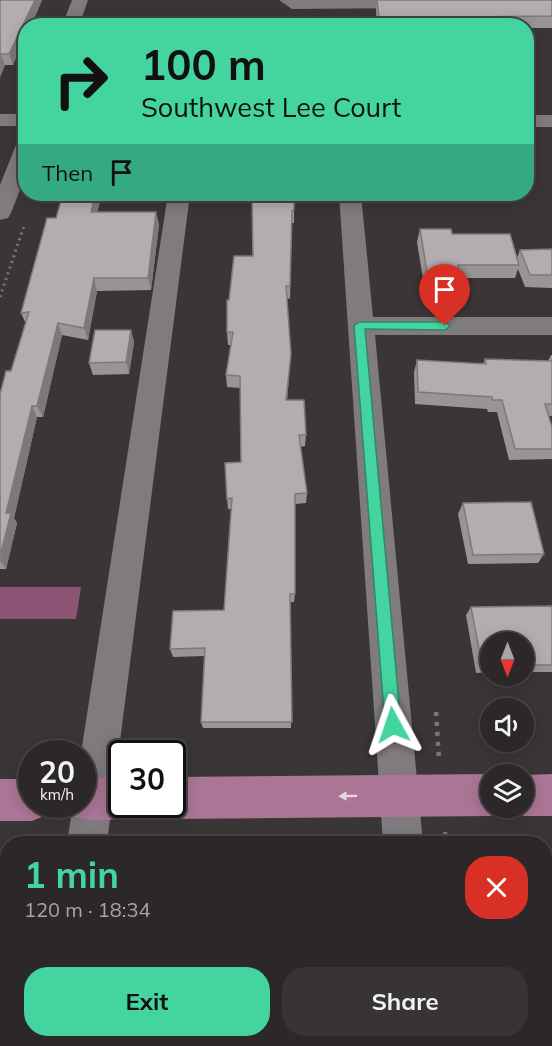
<!DOCTYPE html>
<html lang="en">
<head>
<meta charset="utf-8">
<style>
	body { margin:0; font-family:Mulish,sans-serif; background:#383436; color:#f1f3f6; height:100vh; display:flex; flex-direction:column; font-size:22px; white-space:nowrap }
	* { box-sizing:border-box; margin:0 }
	p { font-size:20px; color:#a6a6a8 }
	.icon { flex:none; width:33px; height:33px; fill:none; stroke:currentColor; stroke-width:2; stroke-linecap:round; stroke-linejoin:round }
	.map { position:relative; flex:1; overflow:hidden }
	.sheet { position:absolute; left:0px; top:836px; width:552px; height:212px; display:flex; flex-direction:column; background:#2c282a; border-radius:24px 24px 0 0; box-shadow:0 3px 15px #0003,0 0 0 2px #484447 }
	.sheet>* { flex:none }
	.hud { position:absolute; left:18px; top:18px; width:516px; height:183px; border-radius:24px; box-shadow:0 3px 15px #0003,0 0 0 2px #484447; background:#43d4a0; color:#111; overflow:hidden }
	.needle { width:39px; rotate:180deg }
	.buttons { position:absolute; left:480px; top:632px; display:grid; gap:12px }
	.buttons a { display:grid; place-items:center; width:54px; height:54px; border-radius:50%; background:#2c282a; box-shadow:0 3px 15px #0003,0 0 0 2px #484447; font-size:30px }
	.speed { position:absolute; left:18px; top:740px; display:flex; gap:12px; font-size:30px; font-weight:700; text-align:center }
	.speed>* { display:grid; place-content:center; width:78px; height:78px; border-radius:50%; background:#2c282a; box-shadow:0 3px 15px #0003,0 0 0 2px #484447; line-height:1 }
	.speed small { font-size:15px; font-weight:400 }
	.speed .limit { border:3px solid #111; border-radius:9px; background:#fff; color:#111 }
	.pin { position:absolute; display:grid; place-items:center; width:51px; height:51px; color:#fff; margin:-62px -26px; border-radius:50% 50% 50% 0; rotate:-45deg; box-shadow:0 0 6px #0007 }
	.pin .icon { rotate:45deg }
	.me { position:absolute; width:66px; margin:-33px; rotate:355deg; stroke-linejoin:round; filter:drop-shadow(0 0 4px #0008) }
	.turn { display:flex; align-items:center; gap:21px; height:126px; padding:0 24px; font-size:27px }
	.turn .icon { width:78px; height:78px; stroke-width:2.5 }
	.turn b { display:block; font-size:42px; line-height:51px }
	.then { display:flex; align-items:center; height:57px; padding:0 24px; background:#0003; gap:12px; font-size:22px }
	.round { display:grid; place-items:center; flex:none; width:63px; height:63px; border-radius:24px; background:#383436 }
	.headline { display:flex; align-items:center; justify-content:space-between; height:102px; padding:0 24px }
	h1 { font-size:36px; font-weight:700; line-height:45px; color:#43d4a0 }
	.primary-button { display:flex; gap:12px; margin-top:auto; padding:12px 24px }
	.primary-button a { flex:1; height:69px; border-radius:24px; background:#43d4a0; color:#111; font-size:24px; font-weight:700; line-height:69px; text-align:center }
	.primary-button a+a { background:#383436; color:#f1f3f6 }
	.map>svg:first-child { display:block }
	.water { fill:#8c5575 }
	.lines { fill:none; stroke-linecap:round; stroke-linejoin:round }
	.path-far1 { stroke:#7a7779; stroke-width:3; stroke-dasharray:2 4; stroke-linecap:butt }
	.path { stroke:#7a7779; stroke-width:4.5; stroke-dasharray:4 6; stroke-linecap:butt }
	.minor { fill:#807b7e; fill-rule:evenodd }
	.major { fill:#ab7695; fill-rule:evenodd }
	.wall { fill:#999597 }
	.shaded-wall { fill:#7d797b }
	.building { fill:#b2adb0; stroke:#7d797b; stroke-width:1.5 }
	.oneway { fill:#e5d9e0 }
	.route { fill:#43d4a0; stroke:#2c8a68; stroke-width:1.5 }
</style>
</head>
<body>
<div class="map">
<svg width="552" height="1046" viewBox="0 0 552 1046">
	<rect width="100%" height="100%" fill="#3a3638"/>
	<path class="water" d="M 0,587 L 81,587 L 76,619 L 0,619 Z"/>
	<g class="lines">
		<path class="path-far1" d="M 0,297 L 24,226"/>
		<g class="path">
			<path d="M 436,712 L 439,759"/>
			<path d="M 445,832 L 446,843"/>
			<path d="M 470,1040 L 471,1046"/>
		</g>
		<g class="minor">
			<path d="M 72,0 L 88,0 L 79,26 L 62,26 Z"/>
			<path d="M 279,0 L 426,0 L 428,3 L 420,8 L 292,9 Z"/>
			<rect x="0" y="114" width="26" height="12"/>
			<rect x="526" y="115" width="26" height="12"/>
			<path d="M 26,139 L 26,174 L 11,213 L 8,218 L 0,220 L 0,185 L 16,145 L 19,141 Z"/>
			<path d="M 168,194 L 190,194 L 107,843 L 67,843 L 73,804 L 82,804 L 81,753 Z"/>
			<path d="M 339,194 L 361,194 L 373,317 L 552,317 L 552,335 L 375,335 L 423,843 L 383,843 Z"/>
			<path d="M 36,1040 L 82,1040 L 81,1046 L 35,1046 Z"/>
			<path d="M 397,1040 L 443,1040 L 444,1046 L 398,1046 Z"/>
		</g>
		<g class="major">
			<path d="M 490,774 L 490,807 L 506,807 L 490,816 L 172,819 L 157,813 L 154,804 L 172,804 L 172,777 Z"/>
			<path d="M 552,774 L 552,816 L 524,816 L 509,810 L 508,807 L 524,807 L 524,775 Z"/>
			<path d="M 122,777 L 122,804 L 140,804 L 137,813 C 115,822 89,823 67,814 L 63,804 L 82,804 L 82,778 Z"/>
			<path d="M 0,779 L 32,779 L 32,804 L 51,804 L 47,815 L 32,821 L 0,821 Z"/>
		</g>
	</g>
	<g class="wall">
		<path d="M 0,0 L 42,0 L 31,26 L 26,26 L 13,65 L 5,65 L 0,77 Z"/>
		<path d="M 377,0 L 552,0 L 552,28 L 526,28 L 526,26 L 377,26 L 376,11 Z"/>
		<path d="M 63,194 L 102,194 L 97,212 L 156,212 L 159,225 L 151,290 L 97,291 L 88,340 L 62,335 L 43,417 L 37,417 L 14,518 L 17,523 L 6,569 L 0,569 L 0,394 L 11,371 L 26,324 L 21,313 L 56,218 Z"/>
		<path d="M 252,194 L 294,210 L 294,223 L 292,223 L 290,299 L 287,298 L 291,354 L 287,400 L 306,435 L 305,446 L 300,447 L 307,493 L 306,503 L 295,504 L 295,594 L 294,602 L 290,602 L 291,728 L 203,728 L 201,722 L 205,656 L 173,657 L 170,649 L 224,610 L 231,509 L 228,509 L 227,499 L 241,462 L 240,388 L 227,387 L 226,375 L 231,345 L 228,345 L 227,332 L 229,300 L 253,256 Z"/>
		<path d="M 420,229 L 452,234 L 517,258 L 520,250 L 552,249 L 552,288 L 525,287 L 518,269 L 515,278 L 458,278 L 456,285 L 424,285 L 417,242 Z"/>
		<path d="M 131,330 L 134,342 L 129,374 L 93,375 L 89,363 Z"/>
		<path d="M 551,355 L 552,355 L 552,416 L 548,416 L 552,427 L 552,459 L 509,460 L 497,412 L 488,412 L 487,409 L 415,404 L 414,372 L 417,360 L 483,364 L 485,359 L 548,361 Z"/>
		<path d="M 463,503 L 544,554 L 538,563 L 468,564 L 458,514 Z"/>
		<path d="M 552,606 L 552,672 L 524,672 L 524,642 L 490,642 L 490,672 L 476,673 L 466,615 L 471,607 Z"/>
		<path d="M 548,903 L 552,903 L 552,925 Z"/>
	</g>
	<g class="shaded-wall">
		<path d="M 35,0 L 42,0 L 31,26 L 26,26 L 26,37 L 13,65 L 9,54 Z"/>
		<path d="M 1,54 L 5,65 L 0,77 L 0,57 Z"/>
		<path d="M 95,194 L 102,194 L 94,225 L 91,212 Z"/>
		<path d="M 156,212 L 159,225 L 151,290 L 148,278 Z"/>
		<path d="M 94,278 L 97,291 L 88,340 L 84,328 Z"/>
		<path d="M 58,323 L 62,335 L 43,417 L 37,406 Z"/>
		<path d="M 131,330 L 134,342 L 129,374 L 126,362 Z"/>
		<path d="M 291,354 L 290,366 L 286,412 L 286,400 Z"/>
		<path d="M 32,406 L 37,417 L 14,518 L 17,523 L 6,569 L 0,561 L 6,513 Z"/>
	</g>
	<g class="building">
		<path d="M 0,0 L 35,0 L 9,54 L 1,54 L 0,57 Z"/>
		<path d="M 377,0 L 552,0 L 552,16 L 379,18 Z"/>
		<path d="M 63,194 L 95,194 L 91,212 L 156,212 L 148,278 L 94,278 L 84,328 L 58,323 L 37,406 L 32,406 L 6,513 L 11,513 L 0,556 L 0,394 L 6,371 L 11,371 L 29,312 L 21,313 L 47,218 L 56,218 Z"/>
		<path d="M 252,194 L 294,194 L 294,210 L 292,211 L 290,286 L 286,286 L 291,354 L 286,400 L 304,400 L 306,435 L 299,435 L 307,493 L 295,494 L 295,594 L 290,594 L 292,722 L 201,722 L 205,648 L 170,649 L 173,611 L 224,610 L 232,498 L 227,499 L 225,463 L 241,462 L 240,376 L 226,375 L 233,332 L 227,332 L 227,300 L 229,300 L 234,256 L 253,256 Z"/>
		<path d="M 420,229 L 451,229 L 452,234 L 510,234 L 519,265 L 458,265 L 459,273 L 427,272 Z"/>
		<path d="M 552,249 L 552,275 L 530,275 L 520,250 Z"/>
		<path d="M 95,330 L 131,330 L 126,362 L 89,363 Z"/>
		<path d="M 485,359 L 552,361 L 552,404 L 545,404 L 552,427 L 552,449 L 515,449 L 502,400 L 492,400 L 492,397 L 418,392 L 417,360 L 486,364 Z"/>
		<path d="M 531,502 L 544,554 L 473,555 L 463,503 Z"/>
		<path d="M 552,606 L 552,665 L 524,665 L 524,642 L 490,642 L 490,665 L 482,665 L 471,607 Z"/>
	</g>
	<defs><path id="oneway-solid" d="M-6-.8H1V-3.2L6.5 0L1 3.2V.8H-6Z" transform="scale(1.5)"/></defs>
	<use class="oneway" href="#oneway-solid" transform="translate(348 796) rotate(179)"/>
	<path class="route" d="M 359,322 L 445,322 L 450,326 L 445,330 L 365,329 L 401,725 L 399,731 L 393,733 L 387,731 L 385,725 L 354,326 Z"/>
</svg>
<div class="buttons">
<a><svg class="needle" viewBox="-14 -14 28 28"><path d="M0-13l5 13h-10z" fill="#e53935"/><path d="M0 13l5-13h-10z" fill="#a6a6a8"/></svg></a>
<a><svg class="icon" aria-label="sound" viewBox="0 0 24 24"><path d="M4 9h4l5-4v14l-5-4H4zM17 9q2 3 0 6"/></svg></a>
<a><svg class="icon" aria-label="layers" viewBox="0 0 24 24"><path d="M12 4l9 5-9 5-9-5zM3 14l9 5 9-5"/></svg></a>
</div>
<div class="speed"><div>20<small>km/h</small></div><div class="limit">30</div></div>
<div class="pin" style="left:445px;top:326px;background:#d93025"><svg class="icon" aria-label="arrive" viewBox="0 0 24 24"><path d="M6 21V4h12l-3 4 3 4H6"/></svg></div>
<svg class="me" style="left:393px;top:725px" viewBox="-20 -20 40 40"><path d="M0-17L14 15 0 8-14 15z" fill="#43d4a0" stroke="#fff" stroke-width="4"/></svg>
<div class="hud">
<div class="turn"><svg class="icon" aria-label="right" viewBox="0 0 24 24"><path d="M7 20v-9h11M14 6l5 5-5 5"/></svg><div><b>100 m</b>Southwest Lee Court</div></div>
<div class="then">Then<svg class="icon" aria-label="arrive" viewBox="0 0 24 24"><path d="M6 21V4h12l-3 4 3 4H6"/></svg></div>
</div>
<section class="sheet">
<div class="headline"><div><h1>1 min</h1><p>120 m · 18:34</p></div><a class="round" style="background:#d93025;color:#fff"><svg class="icon" aria-label="close" viewBox="0 0 24 24"><path d="M6 6l12 12M18 6L6 18"/></svg></a></div>
<div class="primary-button"><a>Exit</a><a>Share</a></div>
</section>
</div>
</body>
</html>
